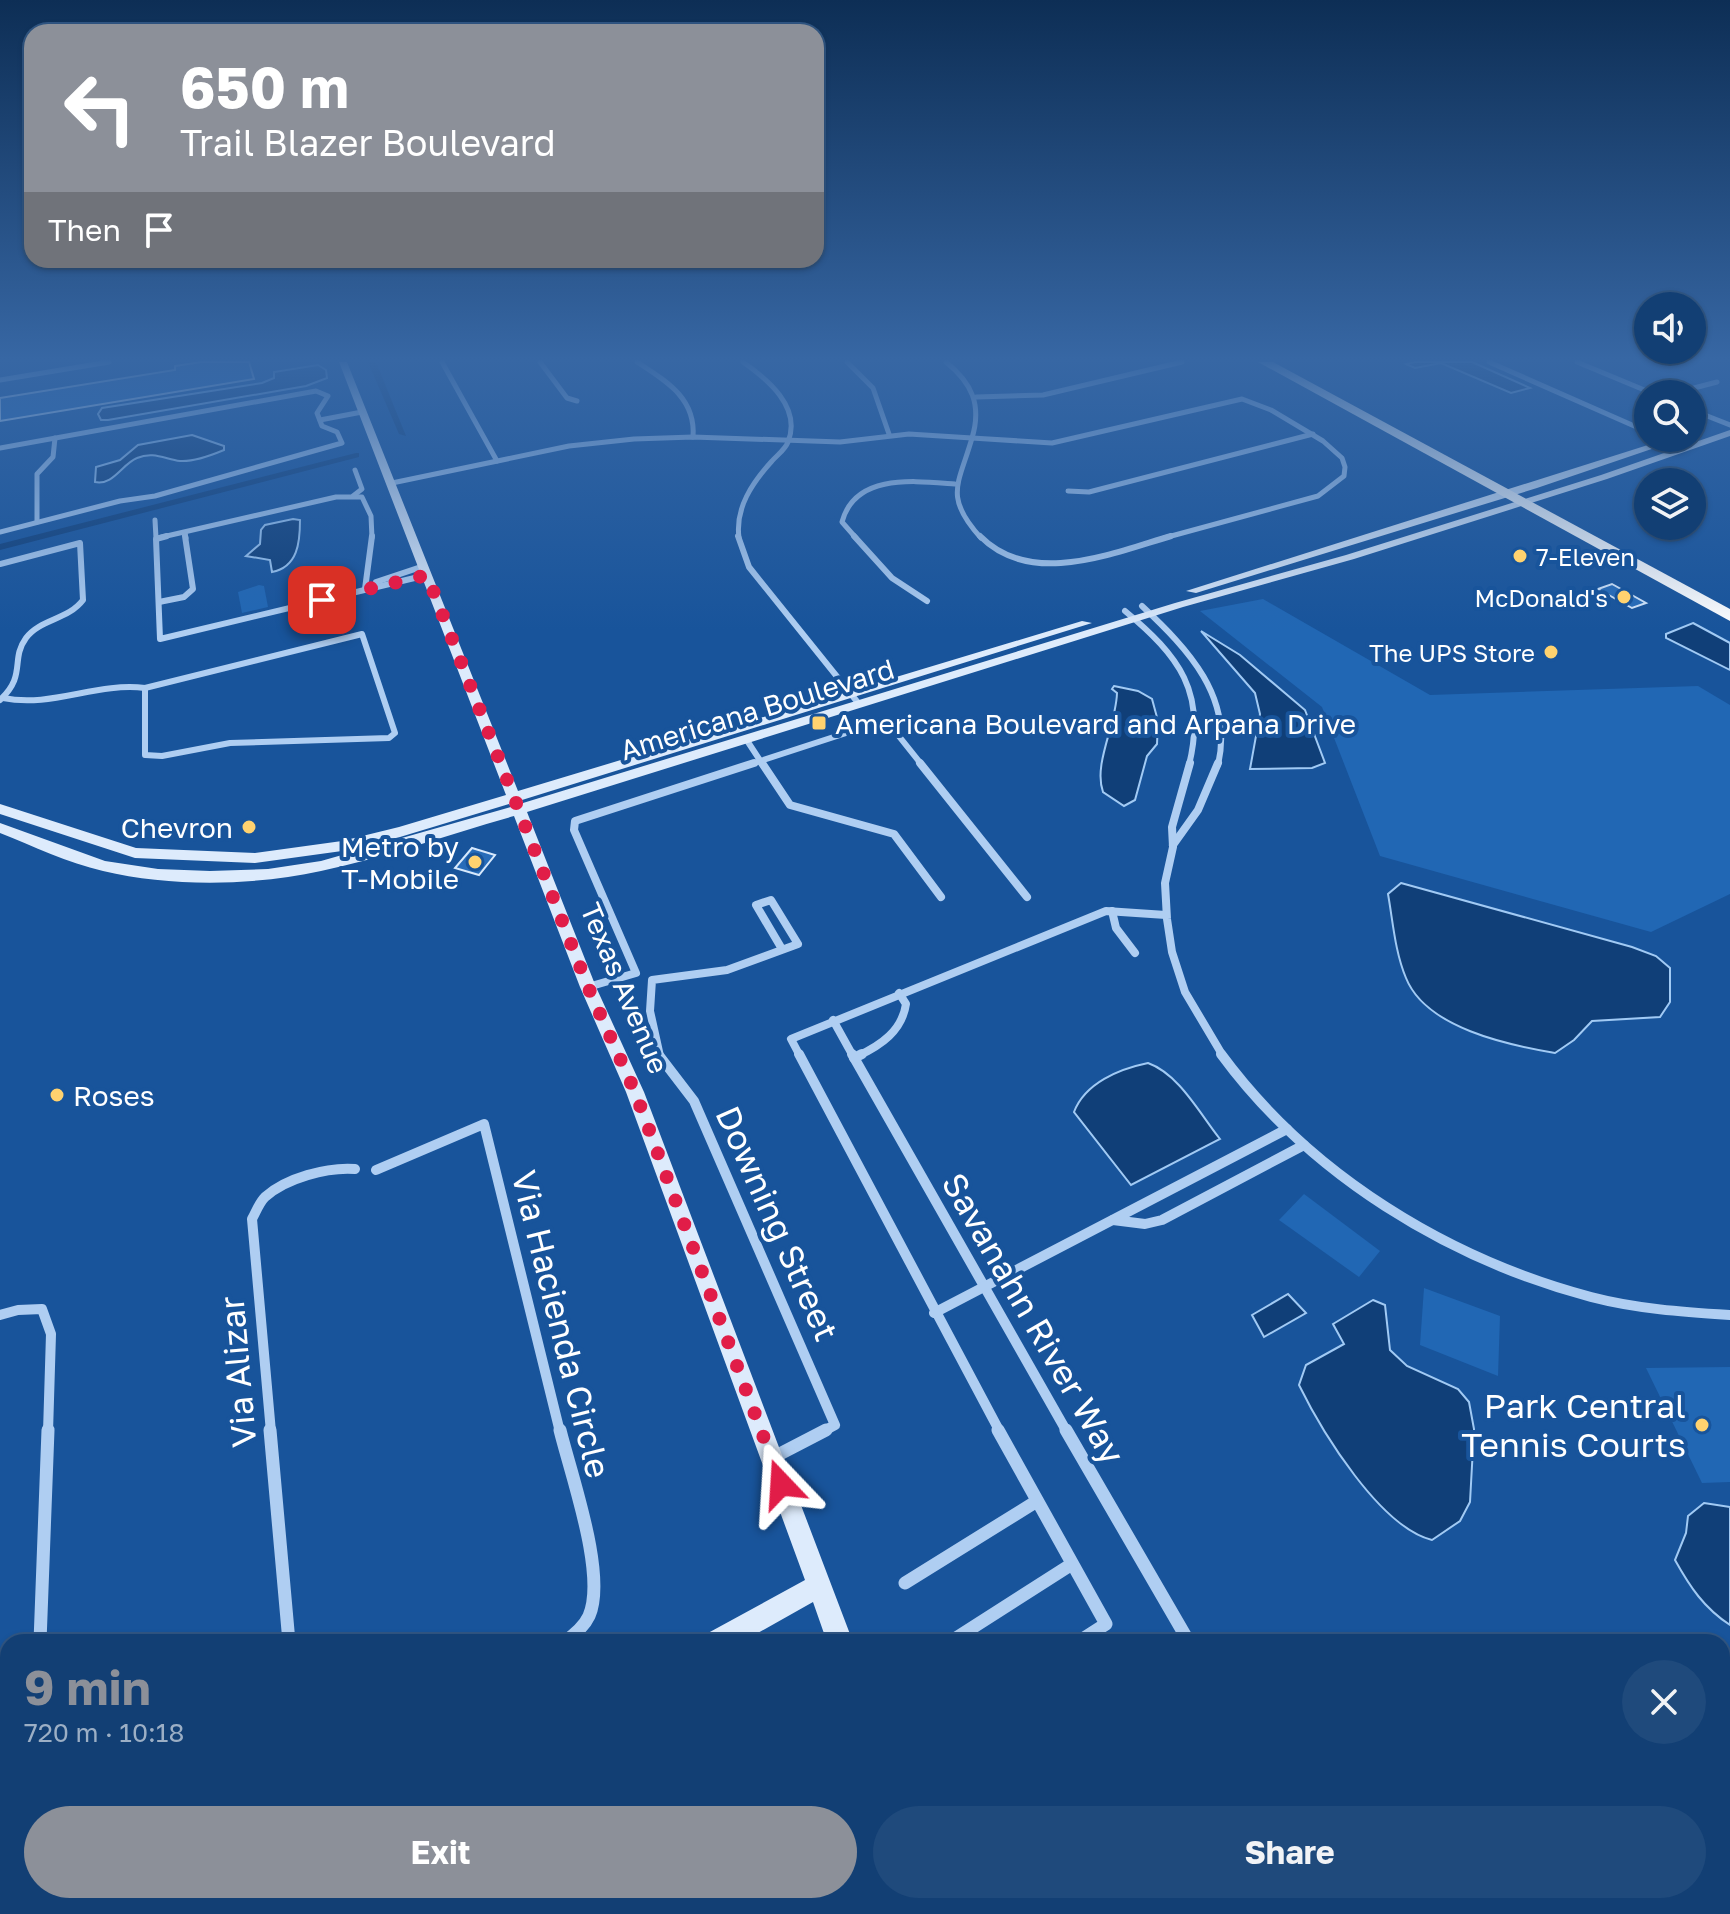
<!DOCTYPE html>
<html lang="en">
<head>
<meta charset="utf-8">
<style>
	body { margin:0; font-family:"Golos Text",sans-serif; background:#1f4a7c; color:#f1f3f6; height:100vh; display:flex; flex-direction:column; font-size:30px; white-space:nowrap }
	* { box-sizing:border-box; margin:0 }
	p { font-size:26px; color:#9cafc5 }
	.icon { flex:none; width:44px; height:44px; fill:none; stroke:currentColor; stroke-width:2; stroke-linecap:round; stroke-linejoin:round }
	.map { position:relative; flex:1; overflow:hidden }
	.sheet { position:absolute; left:0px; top:1634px; width:1730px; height:280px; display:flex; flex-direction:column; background:#123f74; border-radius:24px 24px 0 0; box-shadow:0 2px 6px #0004,0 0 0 2px #315886 }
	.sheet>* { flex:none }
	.hud { position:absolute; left:24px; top:24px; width:800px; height:244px; border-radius:24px; box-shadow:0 2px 6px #0004,0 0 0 2px #315886; background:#8c9099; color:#fff; overflow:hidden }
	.fabs { position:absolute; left:1634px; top:292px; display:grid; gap:16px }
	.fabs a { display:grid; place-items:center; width:72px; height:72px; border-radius:50%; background:#123f74; box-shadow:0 2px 6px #0004,0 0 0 2px #315886; font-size:40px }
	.pin { position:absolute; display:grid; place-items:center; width:68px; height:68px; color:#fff; margin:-34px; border-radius:16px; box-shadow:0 4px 12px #0006 }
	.me { position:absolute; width:88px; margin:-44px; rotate:340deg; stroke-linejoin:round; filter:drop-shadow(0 0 6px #0008) }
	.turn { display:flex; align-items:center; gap:28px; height:168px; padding:0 24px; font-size:36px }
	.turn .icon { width:104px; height:104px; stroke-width:2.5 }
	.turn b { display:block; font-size:56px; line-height:68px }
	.then { display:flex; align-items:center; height:76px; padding:0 24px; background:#0003; gap:16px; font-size:30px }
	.round { display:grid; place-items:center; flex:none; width:84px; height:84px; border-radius:42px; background:#1f4a7c }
	.summary { display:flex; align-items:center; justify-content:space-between; height:136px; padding:0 24px }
	h1 { font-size:48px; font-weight:700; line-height:60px; color:#8c9099 }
	.cta { display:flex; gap:16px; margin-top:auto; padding:16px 24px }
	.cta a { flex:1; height:92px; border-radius:48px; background:#8c9099; color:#fff; font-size:32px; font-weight:700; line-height:92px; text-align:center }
	.cta a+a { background:#1f4a7c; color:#f1f3f6 }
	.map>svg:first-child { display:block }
	.green { fill:#2167b4 }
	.water { fill:#103f78; stroke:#a1caf4; stroke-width:2 }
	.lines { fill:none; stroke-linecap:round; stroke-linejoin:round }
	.canal { fill:#103f78; fill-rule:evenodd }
	.building { fill:#276cb9; stroke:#d6e8fc; stroke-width:2 }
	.street-far4 { stroke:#afcef2; stroke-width:5 }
	.street-far3 { stroke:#afcef2; stroke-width:6 }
	.street-far2 { stroke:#afcef2; stroke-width:8 }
	.street-far1 { stroke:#afcef2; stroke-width:10 }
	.street { stroke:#afcef2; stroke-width:13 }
	.secondary { fill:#ddebfc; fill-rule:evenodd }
	.highway { fill:#fff; fill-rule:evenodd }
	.route { stroke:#e11d48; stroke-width:14; stroke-dasharray:0 25.2 }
	.poi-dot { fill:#ffd26f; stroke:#18549b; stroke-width:3 }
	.labels { text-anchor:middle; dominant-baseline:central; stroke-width:8; stroke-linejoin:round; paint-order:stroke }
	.far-poi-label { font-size:24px; fill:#fff; stroke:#18549b; text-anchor:end }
	.street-label { font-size:28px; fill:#fff; stroke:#18549b }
	.poi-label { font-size:28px; fill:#fff; stroke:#18549b; text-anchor:start }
	.near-street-label { font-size:34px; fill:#fff; stroke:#18549b }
	.near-poi-label { font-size:34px; fill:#fff; stroke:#18549b; text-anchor:end }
</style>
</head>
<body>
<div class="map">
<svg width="1730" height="1914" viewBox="0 0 1730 1914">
	<rect width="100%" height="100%" fill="#18549b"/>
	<g class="green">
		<path d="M 259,585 L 264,586 L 268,607 L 242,613 L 238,592 Z"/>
		<path d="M 1263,599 L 1430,695 L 1698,686 L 1730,705 L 1730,894 L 1651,932 L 1380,856 L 1322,707 L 1200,611 Z"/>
		<path d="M 1304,1194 L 1380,1251 L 1359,1277 L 1279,1220 Z"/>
		<path d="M 1424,1288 L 1500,1316 L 1498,1376 L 1420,1345 Z"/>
		<path d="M 1730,1367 L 1730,1482 L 1702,1483 L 1646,1368 Z"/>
	</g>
	<g class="water">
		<path d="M 1415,362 L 1472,362 L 1530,388 L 1511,393 L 1441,363 L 1415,368 L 1406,364 Z"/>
		<path d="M 318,365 L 326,370 L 327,378 L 306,386 L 108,420 L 101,420 L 98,414 L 102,408 L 262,383 L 274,378 L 274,372 Z"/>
		<path d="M 192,435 L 224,446 L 224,450 C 212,455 193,462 180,461 C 165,459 153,451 137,458 C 122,464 113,486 95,482 L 96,467 L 120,460 L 138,445 Z"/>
		<path d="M 293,519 L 300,520 C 300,542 298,567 272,572 L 270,560 L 246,556 L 260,544 L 261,530 L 265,525 Z"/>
		<path d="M 1693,623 L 1730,643 L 1730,670 L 1666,638 L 1666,634 Z"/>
		<path d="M 1201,631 L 1240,655 L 1305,710 L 1325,763 L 1312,768 L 1250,769 L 1260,714 L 1255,693 Z"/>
		<path d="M 1114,686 L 1138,691 L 1152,699 L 1158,721 L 1157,744 L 1147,756 L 1135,800 L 1124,806 L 1103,792 C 1093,764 1116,726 1117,693 L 1112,689 Z"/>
		<path d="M 1401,883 L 1632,947 L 1656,956 L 1670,968 L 1670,1002 L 1660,1017 L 1592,1021 L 1574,1040 L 1555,1053 C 1508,1045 1426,1028 1406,978 C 1395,952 1393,922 1388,894 Z"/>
		<path d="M 1148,1063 C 1179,1074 1200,1114 1220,1139 L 1131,1185 L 1074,1112 C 1085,1083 1119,1069 1148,1063 Z"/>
		<path d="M 1288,1294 L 1306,1313 L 1264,1337 L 1252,1315 Z"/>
		<path d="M 1373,1300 L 1385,1305 L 1390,1350 L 1407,1366 L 1458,1389 L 1469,1402 L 1474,1429 L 1470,1502 L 1460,1521 L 1432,1540 C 1380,1527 1322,1432 1299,1385 L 1306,1365 L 1344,1344 L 1333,1324 Z"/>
		<path d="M 1704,1503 L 1730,1507 L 1730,1625 C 1704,1608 1690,1587 1675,1560 L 1686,1533 L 1688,1516 Z"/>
		<path d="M 1416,1906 L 1610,1906 L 1613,1914 L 1410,1914 Z"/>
	</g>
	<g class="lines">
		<g class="canal">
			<path d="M 368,362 L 376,362 L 406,436 L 399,434 Z"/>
			<path d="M 356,453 L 359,453 L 359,457 L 0,550 L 0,544 Z"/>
		</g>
	</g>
	<g class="building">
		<path d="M 201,362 L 249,362 L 254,379 L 0,421 L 0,398 L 175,370 L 175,366 Z"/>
		<path d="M 1612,584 L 1646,603 L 1632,608 L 1598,589 Z"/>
		<path d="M 472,848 L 495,855 L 479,875 L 455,868 Z"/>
	</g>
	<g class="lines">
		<g class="street-far4">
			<path d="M 442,362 L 497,461"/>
			<path d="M 540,362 L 567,398 L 577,401"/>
			<path d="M 637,362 C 666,381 696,398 693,437"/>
			<path d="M 847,362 L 873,388 L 889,434"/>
			<path d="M 946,362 C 972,383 982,405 972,438"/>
			<path d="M 1489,362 L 1648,432"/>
			<path d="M 1577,362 L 1654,394"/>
			<path d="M 0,380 L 109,362"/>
			<path d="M 1671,394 L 1717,382"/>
			<path d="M 976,397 L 1043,395 L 1182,362"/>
			<path d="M 1692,410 L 1730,425"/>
			<path d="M 320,420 L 362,412"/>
			<path d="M 972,438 L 1052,443 L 1242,399 L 1271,410 L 1323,441 L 1342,458 L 1345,467 L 1344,476 L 1318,496 L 1164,538"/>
			<path d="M 972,438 C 959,484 943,496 981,538"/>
			<path d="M 1661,438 L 1683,448"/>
			<path d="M 0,448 L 316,391 L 328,396 L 317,413 L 322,426 L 337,432 L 342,443 L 155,496 L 120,501 L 0,532"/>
			<path d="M 392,483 L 569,446 L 634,439 L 693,437 L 840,442 L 909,434 L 972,438"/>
			<path d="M 1068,491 L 1089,492 L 1313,434"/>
			<path d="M 353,496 L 362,489 L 355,470"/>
			<path d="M 155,520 L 156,538"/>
			<path d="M 37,522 L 37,474 L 53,457 L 55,438"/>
			<path d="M 185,533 L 186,538"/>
			<path d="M 158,538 L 336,497 L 362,497 L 371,516 L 372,538"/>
			<path d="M 739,538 C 735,508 752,483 772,461 C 777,455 785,450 788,442 C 802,407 767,379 743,362"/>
			<path d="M 856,538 L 842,522 C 855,473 915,481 955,484"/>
		</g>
		<g class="street-far3">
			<path d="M 167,536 L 156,539 L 160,639 L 427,575"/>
			<path d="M 738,536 L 749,567 L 859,704"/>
			<path d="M 854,536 L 892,578 L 927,601"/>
			<path d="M 980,536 C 1031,588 1113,553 1171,536"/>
			<path d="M 0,564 L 80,543 L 83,600 C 68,620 40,619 26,638 C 10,660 27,675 0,700"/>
			<path d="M 376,582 L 424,566"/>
			<path d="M 365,589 L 372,536"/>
			<path d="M 159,602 L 184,597 L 193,589 L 185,536"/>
			<path d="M 1142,606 C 1188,649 1234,697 1218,765"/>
			<path d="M 1125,611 C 1179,656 1207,692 1189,765"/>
			<path d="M 362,634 L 395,733 L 389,738 L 230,743 L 162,756 L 145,755 L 145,688 Z"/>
			<path d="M 3,698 C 52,708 96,682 145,688"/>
			<path d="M 746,739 L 763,765"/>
			<path d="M 748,765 L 886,720 L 922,765"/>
		</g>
		<g class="street-far2">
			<path d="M 762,763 L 790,805 L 894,834 L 941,897"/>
			<path d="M 920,763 L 1027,897"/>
			<path d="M 1190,763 L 1172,827 L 1173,847 L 1165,883 L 1167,919 L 1172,952 L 1185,992 L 1223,1056"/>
			<path d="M 1173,845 L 1198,810 L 1218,763"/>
			<path d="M 1112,911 L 1116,928 L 1135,953"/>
			<path d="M 588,987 L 636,973 L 574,830 L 575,821 L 754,763"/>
			<path d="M 833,1020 L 853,1056"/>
			<path d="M 660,1056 L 650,1011 L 652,980 L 727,970 L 798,944 L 771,900 L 756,905 L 782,949"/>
			<path d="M 800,1056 L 791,1039 L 1106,911 L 1166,915"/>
			<path d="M 858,1056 C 881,1045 902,1031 906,1004 L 899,993"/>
		</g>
		<g class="street-far1">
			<path d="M 658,1054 L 694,1101 L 835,1425 L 822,1432"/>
			<path d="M 799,1054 L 1000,1432"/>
			<path d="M 852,1054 L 1067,1432"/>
			<path d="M 1221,1054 C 1310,1175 1448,1259 1591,1297 C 1637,1309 1683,1312 1730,1315"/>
			<path d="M 854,1058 L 862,1054"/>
			<path d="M 376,1170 L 484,1124 L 560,1432"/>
			<path d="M 1113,1220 L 1145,1224 L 1162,1220 L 1304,1145"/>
			<path d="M 934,1313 L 1287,1129"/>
			<path d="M 0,1315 L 18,1310 L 42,1309 L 51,1334 L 48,1432"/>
			<path d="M 271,1432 L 252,1219 C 256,1212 259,1203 265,1197 C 286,1178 327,1167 355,1169"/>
		</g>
		<g class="street">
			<path d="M 270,1430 L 289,1642"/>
			<path d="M 560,1430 C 571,1475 607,1575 589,1616 C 584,1627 574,1635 564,1642"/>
			<path d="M 998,1430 L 1106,1624 L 1078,1642"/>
			<path d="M 1066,1430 L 1189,1642"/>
			<path d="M 772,1458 L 826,1430"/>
			<path d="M 905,1583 L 1037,1501"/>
			<path d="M 40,1642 L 48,1430"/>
			<path d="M 950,1642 L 1072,1564"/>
			<path d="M 27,1914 L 28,1906"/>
		</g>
		<g class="secondary">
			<path d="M 339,362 L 347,362 L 518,791 L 1082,621 L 1092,623 L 522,800 L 523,803 L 1175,603 L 1346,555 L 1601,475 L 1730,430 L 1730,436 L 1607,479 L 1354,559 L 1183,607 L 527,812 L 596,987 L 644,1092 L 853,1642 L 827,1642 L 813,1602 L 742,1642 L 704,1642 L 708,1633 L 805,1580 L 626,1092 L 580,987 L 514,816 C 450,834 386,857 321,871 C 252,886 171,887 103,871 C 68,863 33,846 0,833 L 0,823 L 105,861 L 158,869 L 210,871 L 268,869 L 321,861 L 511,807 L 509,804 L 400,837 L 342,851 L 255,863 L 135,858 L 0,814 L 0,804 L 136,848 L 255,853 L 342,841 L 399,827 L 506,795 Z"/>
			<path d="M 1670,438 L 1684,438 L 1537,488 L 1196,593 L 1186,591 Z"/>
			<path d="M 259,1906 L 297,1906 L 294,1914 L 256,1914 Z"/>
			<path d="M 927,1906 L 955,1906 L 958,1914 L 930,1914 Z"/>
		</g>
		<path class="highway" d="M 1258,362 L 1273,362 L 1730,609 L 1730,621 Z"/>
	</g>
	<linearGradient id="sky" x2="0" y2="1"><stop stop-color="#0d2e55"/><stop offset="0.57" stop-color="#3767a4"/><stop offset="1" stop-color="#3767a4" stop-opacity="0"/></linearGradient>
	<rect width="1730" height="630" fill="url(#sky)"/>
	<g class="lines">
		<path class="route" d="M 322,600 L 427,575 L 588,987 L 635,1092 L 781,1484"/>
	</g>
	<g class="poi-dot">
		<circle cx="1520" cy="556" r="8"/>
		<circle cx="1624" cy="597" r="8"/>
		<circle cx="1551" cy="652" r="8"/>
		<rect x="811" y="715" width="16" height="16" rx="4"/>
		<circle cx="249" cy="827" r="8"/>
		<circle cx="475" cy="862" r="8"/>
		<circle cx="57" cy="1095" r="8"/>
		<circle cx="1702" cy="1425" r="8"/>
	</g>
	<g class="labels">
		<g class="far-poi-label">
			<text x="1536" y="556" text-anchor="start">7-Eleven</text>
			<text x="1608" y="597">McDonald's</text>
			<text x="1535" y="652">The UPS Store</text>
		</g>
		<g class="street-label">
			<text transform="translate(757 709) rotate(-17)">Americana Boulevard</text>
			<text transform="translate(625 988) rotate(67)">Texas Avenue</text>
		</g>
		<g class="poi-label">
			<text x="835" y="723">Americana Boulevard and Arpana Drive</text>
			<text x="233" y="827" text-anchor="end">Chevron</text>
			<text x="459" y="846" text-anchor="end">Metro by<tspan x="459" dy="32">T-Mobile</tspan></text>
			<text x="73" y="1095">Roses</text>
		</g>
		<g class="near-street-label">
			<text transform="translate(778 1223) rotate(66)">Downing Street</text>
			<text transform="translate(1034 1318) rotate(60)">Savanahn River Way</text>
			<text transform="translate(562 1324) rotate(76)">Via Hacienda Circle</text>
			<text transform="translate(237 1372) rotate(-95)">Via Alizar</text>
		</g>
		<g class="near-poi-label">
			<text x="1686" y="1405">Park Central<tspan x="1686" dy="39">Tennis Courts</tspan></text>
		</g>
	</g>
</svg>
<div class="fabs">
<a><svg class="icon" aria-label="sound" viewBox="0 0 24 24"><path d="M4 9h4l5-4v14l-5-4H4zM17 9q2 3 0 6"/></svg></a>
<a><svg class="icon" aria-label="search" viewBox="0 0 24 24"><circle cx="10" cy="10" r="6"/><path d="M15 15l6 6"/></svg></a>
<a><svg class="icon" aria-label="layers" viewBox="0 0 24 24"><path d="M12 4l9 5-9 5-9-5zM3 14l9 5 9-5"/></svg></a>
</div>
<div class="pin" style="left:322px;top:600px;background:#d93025"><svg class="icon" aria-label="arrive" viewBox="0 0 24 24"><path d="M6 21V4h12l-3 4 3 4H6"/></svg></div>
<svg class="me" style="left:781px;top:1484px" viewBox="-20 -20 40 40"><path d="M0-17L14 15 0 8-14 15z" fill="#e11d48" stroke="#fff" stroke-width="4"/></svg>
<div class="hud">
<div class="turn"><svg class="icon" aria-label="left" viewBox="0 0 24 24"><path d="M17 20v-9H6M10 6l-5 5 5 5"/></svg><div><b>650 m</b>Trail Blazer Boulevard</div></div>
<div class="then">Then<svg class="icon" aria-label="arrive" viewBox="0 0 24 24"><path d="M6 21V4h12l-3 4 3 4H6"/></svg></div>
</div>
<section class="sheet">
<div class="summary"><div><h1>9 min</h1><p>720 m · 10:18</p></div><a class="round"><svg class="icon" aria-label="close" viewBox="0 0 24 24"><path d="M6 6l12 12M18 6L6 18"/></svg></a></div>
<div class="cta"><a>Exit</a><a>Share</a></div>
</section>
</div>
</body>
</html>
